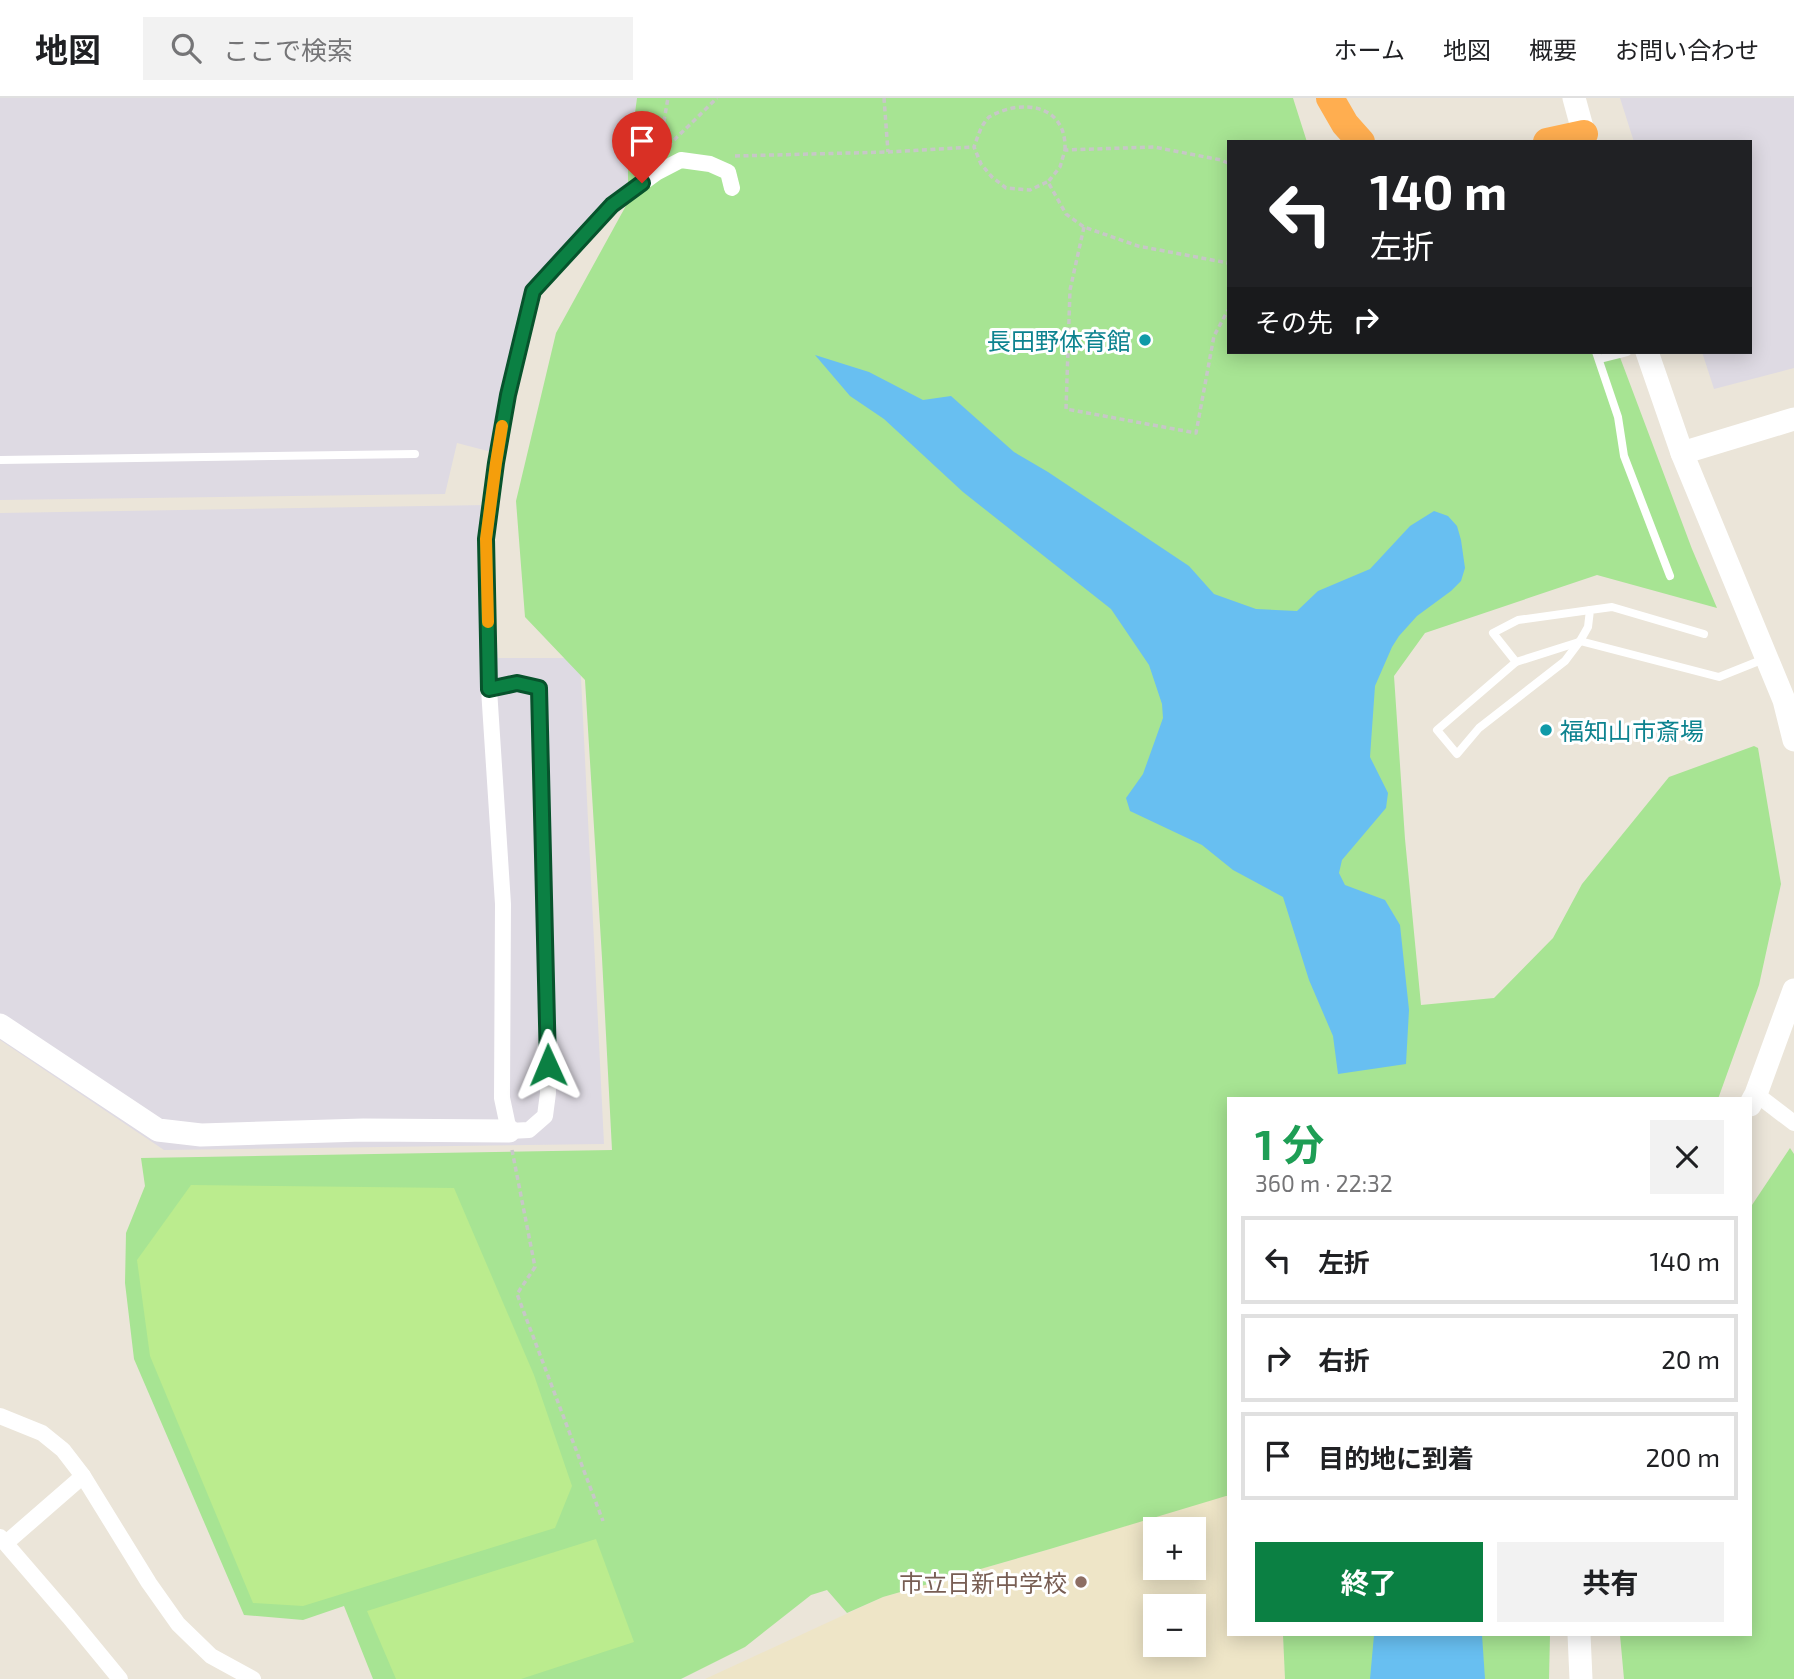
<!DOCTYPE html>
<html lang="ja">
<head>
<meta charset="utf-8">
<style>
	body { margin:0; font-family:"Exo 2","Noto Sans JP",sans-serif; background:#f2f2f2; color:#202124; height:100vh; display:flex; flex-direction:column; font-size:26px; white-space:nowrap }
	* { box-sizing:border-box; margin:0 }
	p { font-size:23px; color:#757577 }
	.icon { flex:none; width:38px; height:38px; fill:none; stroke:currentColor; stroke-width:2; stroke-linecap:round; stroke-linejoin:round }
	.map { position:relative; flex:1; overflow:hidden }
	.panel { position:absolute; left:1227px; top:999px; width:525px; height:539px; display:flex; flex-direction:column; background:#fff; border-radius:0px; box-shadow:0 4px 18px #0003 }
	.panel>* { flex:none }
	.top-card { position:absolute; left:1227px; top:42px; width:525px; height:214px; border-radius:0px; box-shadow:0 4px 18px #0003; background:#202124; color:#fff; overflow:hidden }
	.buttons { position:absolute; left:1143px; top:1419px; display:grid; gap:14px }
	.buttons a { display:grid; place-items:center; width:63px; height:63px; border-radius:0px; background:#fff; box-shadow:0 4px 18px #0003; font-size:35px }
	.pin { position:absolute; display:grid; place-items:center; width:60px; height:60px; color:#fff; margin:-72px -30px; border-radius:50% 50% 50% 0; rotate:-45deg; box-shadow:0 0 7px #0007 }
	.pin .icon { rotate:45deg }
	.me { position:absolute; width:77px; margin:-38px; rotate:359deg; stroke-linejoin:round; filter:drop-shadow(0 0 5px #0008) }
	.turn { display:flex; align-items:center; gap:24px; height:147px; padding:0 28px; font-size:32px }
	.turn .icon { width:91px; height:91px; stroke-width:2.5 }
	.turn b { display:block; font-size:49px; line-height:60px }
	.then { display:flex; align-items:center; height:66px; padding:0 28px; background:#0003; gap:14px; font-size:26px }
	.round { display:grid; place-items:center; flex:none; width:74px; height:74px; border-radius:0px; background:#f2f2f2 }
	.headline { display:flex; align-items:center; justify-content:space-between; height:119px; padding:0 28px }
	h1 { font-size:42px; font-weight:700; line-height:52px; color:#1e9e55 }
	.action { display:flex; gap:14px; margin-top:auto; padding:14px 28px }
	.action a { flex:1; height:80px; border-radius:0px; background:#0b8043; color:#fff; font-size:28px; font-weight:700; line-height:80px; text-align:center }
	.action a+a { background:#f2f2f2; color:#202124 }
	ul { padding:0; list-style:none }
	li { display:flex; align-items:center; gap:21px; height:88px; margin:0 14px 10px; padding:0 14px; border:4px solid #e0e0e0; border-radius:0px }
	li div { flex:1 }
	li b { display:block; font-size:26px }
	li em { font-style:normal }
	header { display:flex; align-items:center; gap:42px; box-sizing:border-box; height:98px; padding:0 35px; background:#fff; border-bottom:2px solid #e0e0e0 }
	header strong { font-size:33px }
	nav { display:flex; gap:38px; margin-inline-start:auto; font-size:24px }
	.search { width:490px; height:63px; background:#f2f2f2; display:flex; align-items:center; gap:18px; box-sizing:border-box; padding:0 24px; border-radius:0px; color:#757577; font-size:26px }
	.map>svg:first-child { display:block }
	.industrial { fill:#dedae3 }
	.education { fill:#eee5c7; fill-rule:evenodd }
	.green { fill:#a7e493 }
	.pitch { fill:#bbec8e }
	.water { fill:#68bff1 }
	.lines { fill:none; stroke-linecap:round; stroke-linejoin:round }
	.path { stroke:#c7c7c7; stroke-width:3.5; stroke-dasharray:5 3.5; stroke-linecap:butt }
	.lane { stroke:#fff; stroke-width:8 }
	.street { stroke:#fff; stroke-width:16 }
	.secondary { stroke:#fff; stroke-width:23 }
	.highway { stroke:#ffae50; stroke-width:28 }
	.route-casing { stroke:#07532c; stroke-width:18 }
	.route { stroke:#0b8043; stroke-width:12 }
	.slow { stroke:#f59e0b; stroke-width:12 }
	.culture-dot { fill:#0f9aa8; stroke:#fff; stroke-width:2.5 }
	.education-dot { fill:#8d6e63; stroke:#fff; stroke-width:2.5 }
	.labels { text-anchor:middle; dominant-baseline:central; stroke-width:6; stroke-linejoin:round; paint-order:stroke }
	.culture-label { font-size:24px; fill:#0d838f; stroke:#fff; text-anchor:end }
	.education-label { font-size:24px; fill:#785e54; stroke:#fff; text-anchor:end }
</style>
</head>
<body>
<header>
<strong>地図</strong>
<div class="search"><svg class="icon" aria-label="search" viewBox="0 0 24 24"><circle cx="10" cy="10" r="6"/><path d="M15 15l6 6"/></svg>ここで検索</div>
<nav><a>ホーム</a><a>地図</a><a>概要</a><a>お問い合わせ</a></nav>
</header>
<div class="map">
<svg width="1794" height="1581" viewBox="0 0 1794 1581">
	<rect width="100%" height="100%" fill="#ebe5d9"/>
	<g class="industrial">
		<path d="M 0,0 L 637,0 L 628,66 L 629,95 L 539,195 L 503,357 L 457,345 L 445,396 L 0,402 Z"/>
		<path d="M 1620,0 L 1794,0 L 1794,270 L 1714,291 L 1702,254 L 1750,254 L 1750,44 L 1634,44 Z"/>
		<path d="M 488,407 L 498,560 L 580,560 L 604,1046 L 164,1052 L 0,942 L 0,415 Z"/>
	</g>
	<path class="education" d="M 1226,1397 L 1228,1398 L 1228,1536 L 1283,1537 L 1285,1581 L 705,1581 L 883,1499 L 1050,1451 ZM 1155,1432 L 1194,1432 L 1194,1470 L 1155,1470 ZM 1155,1508 L 1194,1508 L 1194,1547 L 1155,1547 Z"/>
	<g class="green">
		<path d="M 637,0 L 1293,0 L 1307,44 L 1228,44 L 1228,254 L 1618,254 L 1692,451 L 1717,510 L 1597,477 L 1425,535 L 1394,578 L 1405,741 L 1421,907 L 1494,900 L 1553,840 L 1582,786 L 1669,679 L 1754,648 L 1758,650 L 1781,786 L 1759,887 L 1718,1001 L 1228,1001 L 1228,1398 L 1226,1398 L 1050,1451 L 883,1499 L 847,1515 L 827,1492 L 811,1497 L 745,1549 L 681,1581 L 373,1581 L 344,1508 L 303,1522 L 244,1517 L 134,1261 L 125,1185 L 126,1135 L 145,1088 L 141,1060 L 612,1052 L 602,860 L 585,582 L 525,519 L 516,403 L 556,235 L 628,104 L 628,66 Z"/>
		<path d="M 1790,1050 L 1794,1056 L 1794,1581 L 1624,1581 L 1620,1537 L 1750,1536 L 1750,1110 Z"/>
		<path d="M 1283,1537 L 1550,1537 L 1549,1581 L 1285,1581 Z"/>
	</g>
	<g class="pitch">
		<path d="M 191,1087 L 454,1090 L 534,1277 L 572,1388 L 555,1430 L 303,1508 L 253,1505 L 150,1258 L 137,1162 Z"/>
		<path d="M 596,1441 L 634,1544 L 521,1581 L 396,1581 L 367,1513 Z"/>
	</g>
	<g class="water">
		<path d="M 815,257 L 869,274 L 923,302 L 951,298 L 1014,354 L 1048,374 L 1189,468 L 1214,496 L 1256,511 L 1297,513 L 1318,493 L 1370,471 L 1410,428 L 1434,413 L 1448,418 L 1457,428 L 1461,442 L 1465,470 L 1461,483 L 1451,493 L 1417,518 L 1399,538 L 1392,549 L 1375,588 L 1370,659 L 1388,695 L 1386,710 L 1342,762 L 1339,775 L 1345,787 L 1385,802 L 1400,827 L 1409,912 L 1406,966 L 1338,976 L 1333,938 L 1309,882 L 1283,799 L 1233,772 L 1202,747 L 1130,713 L 1126,700 L 1143,676 L 1163,620 L 1162,606 L 1149,567 L 1111,511 L 963,394 L 884,321 L 850,298 Z"/>
		<path d="M 1374,1537 L 1482,1537 L 1485,1581 L 1370,1581 Z"/>
	</g>
	<g class="lines">
		<g class="path">
			<path d="M 884,0 L 888,54"/>
			<path d="M 668,48 L 717,0"/>
			<path d="M 658,57 L 668,0"/>
			<path d="M 735,58 L 888,54 L 974,49"/>
			<path d="M 1228,65 L 1221,62 L 1154,49 L 1065,52 L 1060,69 L 1048,84 L 1066,116 L 1084,129 L 1138,148 L 1228,165"/>
			<path d="M 1047,84 L 1030,92 L 1006,90 L 992,79 L 981,66 L 974,49 C 978,38 981,27 989,19 C 1021,0 1067,6 1065,52"/>
			<path d="M 1084,129 L 1070,192 L 1066,311 L 1196,335 L 1214,238 L 1228,212"/>
			<path d="M 512,1052 L 535,1169 L 517,1196 L 603,1423"/>
		</g>
		<g class="lane">
			<path d="M 1596,254 L 1618,319 L 1624,358 L 1670,478"/>
			<path d="M 1599,261 L 1627,254"/>
			<path d="M 0,362 L 415,356"/>
			<path d="M 1704,536 L 1612,509 L 1590,512 L 1588,529 L 1580,543 L 1719,579 L 1764,561"/>
			<path d="M 1579,544 L 1516,564 L 1493,535 L 1518,522 L 1590,512"/>
			<path d="M 1516,564 L 1437,632 L 1457,656 L 1479,630 L 1565,563 L 1580,543"/>
		</g>
		<g class="street">
			<path d="M 489,591 L 517,585 L 539,590 L 548,995 L 545,1018 L 529,1032 L 509,1033 L 502,1000 L 503,806 L 489,591 L 486,441 L 496,364 L 508,297 L 533,193 L 612,107 L 656,75 L 681,62 L 710,66 L 728,74 L 732,90"/>
			<path d="M 1756,996 L 1794,1025"/>
			<path d="M 0,1318 L 42,1335 L 63,1352 L 83,1378 L 149,1485 L 178,1526 L 211,1558 L 253,1581"/>
			<path d="M 0,1439 L 69,1519 L 120,1581"/>
			<path d="M 6,1445 L 83,1378"/>
		</g>
		<g class="secondary">
			<path d="M 1574,0 L 1586,44"/>
			<path d="M 1647,254 L 1682,355 L 1784,602 L 1794,642"/>
			<path d="M 1682,355 L 1794,321"/>
			<path d="M 0,927 L 158,1032 L 201,1037 L 363,1032 L 509,1033"/>
			<path d="M 1750,1007 L 1756,996 L 1794,892"/>
			<path d="M 1579,1536 L 1581,1581"/>
		</g>
		<g class="highway">
			<path d="M 1330,0 L 1345,26 L 1361,44"/>
			<path d="M 1547,44 L 1584,36"/>
		</g>
	</g>
	<g class="lines">
		<g class="route-casing">
			<path id="route" d="M 548,967 L 539,590 L 517,585 L 489,591 L 486,441 L 496,365 L 508,297 L 533,193 L 612,107 L 642,85"/>
		</g>
		<use href="#route" class="route"/>
		<path class="slow" d="M 488,524 L 486,441 L 496,365 L 502,328"/>
	</g>
	<g class="culture-dot">
		<circle cx="1145" cy="242" r="7"/>
		<circle cx="1546" cy="632" r="7"/>
	</g>
	<circle class="education-dot" cx="1081" cy="1484" r="7"/>
	<g class="labels">
		<g class="culture-label">
			<text x="1131" y="242">長田野体育館</text>
			<text x="1560" y="632" text-anchor="start">福知山市斎場</text>
		</g>
		<g class="education-label">
			<text x="1067" y="1484">市立日新中学校</text>
		</g>
	</g>
</svg>
<div class="buttons">
<a>+</a>
<a>−</a>
</div>
<div class="pin" style="left:642px;top:85px;background:#d93025"><svg class="icon" aria-label="arrive" viewBox="0 0 24 24"><path d="M6 21V4h12l-3 4 3 4H6"/></svg></div>
<svg class="me" style="left:548px;top:967px" viewBox="-20 -20 40 40"><path d="M0-17L14 15 0 8-14 15z" fill="#0b8043" stroke="#fff" stroke-width="4"/></svg>
<div class="top-card">
<div class="turn"><svg class="icon" aria-label="left" viewBox="0 0 24 24"><path d="M17 20v-9H6M10 6l-5 5 5 5"/></svg><div><b>140 m</b>左折</div></div>
<div class="then">その先<svg class="icon" aria-label="right" viewBox="0 0 24 24"><path d="M7 20v-9h11M14 6l5 5-5 5"/></svg></div>
</div>
<section class="panel">
<div class="headline"><div><h1>1 分</h1><p>360 m · 22:32</p></div><a class="round"><svg class="icon" aria-label="close" viewBox="0 0 24 24"><path d="M6 6l12 12M18 6L6 18"/></svg></a></div>
<ul>
<li><svg class="icon" aria-label="left" viewBox="0 0 24 24"><path d="M17 20v-9H6M10 6l-5 5 5 5"/></svg><div><b>左折</b></div><em>140 m</em></li>
<li><svg class="icon" aria-label="right" viewBox="0 0 24 24"><path d="M7 20v-9h11M14 6l5 5-5 5"/></svg><div><b>右折</b></div><em>20 m</em></li>
<li><svg class="icon" aria-label="arrive" viewBox="0 0 24 24"><path d="M6 21V4h12l-3 4 3 4H6"/></svg><div><b>目的地に到着</b></div><em>200 m</em></li>
</ul>
<div class="action"><a>終了</a><a>共有</a></div>
</section>
</div>
</body>
</html>
